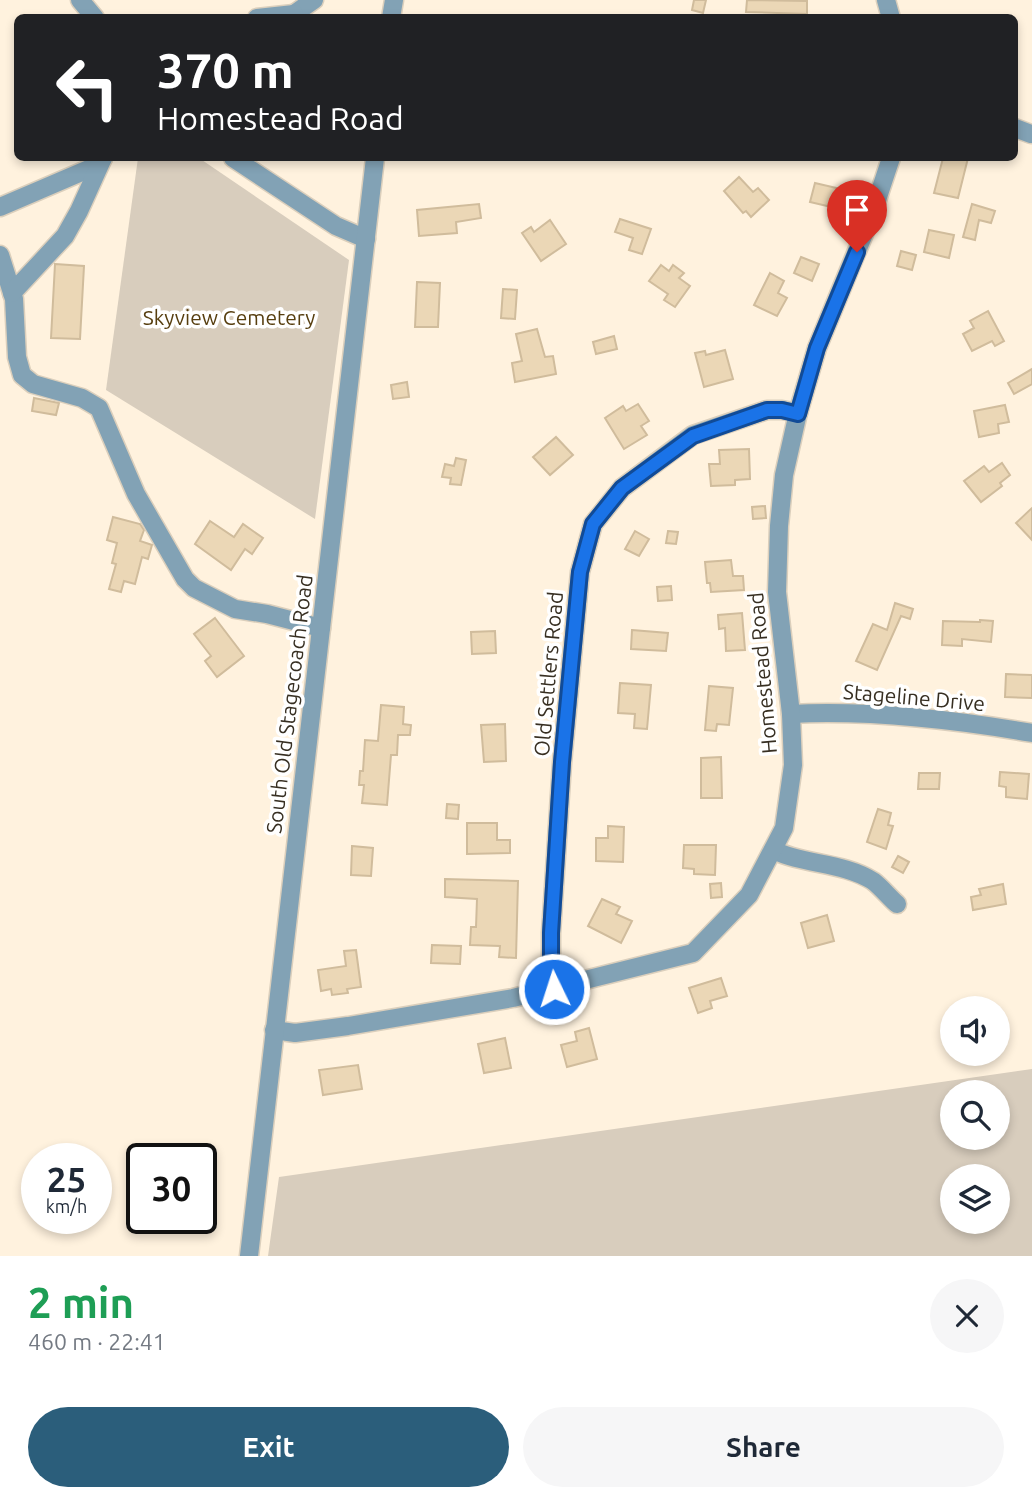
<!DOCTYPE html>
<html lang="en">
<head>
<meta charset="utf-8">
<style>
	body { margin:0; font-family:Ubuntu,sans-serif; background:#f6f6f7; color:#1f2937; height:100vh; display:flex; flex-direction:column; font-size:26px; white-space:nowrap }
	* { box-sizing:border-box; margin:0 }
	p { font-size:23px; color:#747a83 }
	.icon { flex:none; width:38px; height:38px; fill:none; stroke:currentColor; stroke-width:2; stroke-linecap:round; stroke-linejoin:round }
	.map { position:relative; height:1256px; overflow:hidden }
	.details { display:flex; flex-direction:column; background:#fff; flex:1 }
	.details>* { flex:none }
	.top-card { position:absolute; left:14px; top:14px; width:1004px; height:147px; border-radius:10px; box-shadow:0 4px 10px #0003; background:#202124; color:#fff; overflow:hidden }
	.fabs { position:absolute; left:940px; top:996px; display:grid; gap:14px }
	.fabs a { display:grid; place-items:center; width:70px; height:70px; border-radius:50%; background:#fff; box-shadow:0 4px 10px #0003; font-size:35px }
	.speed { position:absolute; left:21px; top:1143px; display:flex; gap:14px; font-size:35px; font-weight:700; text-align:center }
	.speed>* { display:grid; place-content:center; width:91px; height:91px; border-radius:50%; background:#fff; box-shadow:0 4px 10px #0003; line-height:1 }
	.speed small { font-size:18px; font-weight:400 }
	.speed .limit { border:4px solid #111; border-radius:10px; background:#fff; color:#111 }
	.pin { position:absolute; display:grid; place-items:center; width:60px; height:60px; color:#fff; margin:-72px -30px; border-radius:50% 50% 50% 0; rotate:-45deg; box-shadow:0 0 7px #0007 }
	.pin .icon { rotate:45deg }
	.me { position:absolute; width:77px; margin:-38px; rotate:356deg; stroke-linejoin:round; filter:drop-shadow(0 0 5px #0008) }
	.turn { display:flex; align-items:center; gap:24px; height:147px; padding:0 28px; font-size:32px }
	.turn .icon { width:91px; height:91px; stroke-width:2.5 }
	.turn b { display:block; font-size:49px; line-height:60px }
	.round { display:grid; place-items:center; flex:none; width:74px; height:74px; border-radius:37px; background:#f6f6f7 }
	.headline { display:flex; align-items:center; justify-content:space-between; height:119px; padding:0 28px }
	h1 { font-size:42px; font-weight:600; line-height:52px; color:#1e9e55 }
	.cta { display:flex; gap:14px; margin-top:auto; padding:14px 28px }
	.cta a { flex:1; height:80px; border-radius:42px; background:#2b5e7b; color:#fff; font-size:28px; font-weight:600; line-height:80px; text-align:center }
	.cta a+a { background:#f6f6f7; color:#1f2937 }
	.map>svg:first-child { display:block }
	.green { fill:#d8cdbd; fill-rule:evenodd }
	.building { fill:#ebd7b6; stroke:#d0bc9c; stroke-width:2 }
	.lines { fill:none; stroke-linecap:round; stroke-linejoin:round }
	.minor-casing { stroke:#dbcfbc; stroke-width:21 }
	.minor { stroke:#82a2b5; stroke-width:18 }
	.route-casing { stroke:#114b97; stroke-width:18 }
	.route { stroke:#1a73e8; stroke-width:12 }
	.labels { text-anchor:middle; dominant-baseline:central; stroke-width:7; stroke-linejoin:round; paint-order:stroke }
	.park-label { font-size:21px; fill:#573e0f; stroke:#fff }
	.street-label { font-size:21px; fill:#372f22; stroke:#fff }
</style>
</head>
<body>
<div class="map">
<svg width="1032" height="1256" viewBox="0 0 1032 1256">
	<rect width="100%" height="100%" fill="#fff2de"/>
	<g class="green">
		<path d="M 138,158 L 199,158 L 349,260 L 315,519 L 106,390 Z"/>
		<path d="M 1032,1069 L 1032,1256 L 268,1256 L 279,1177 ZM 952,1092 L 998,1092 L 998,1138 L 952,1138 ZM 952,1176 L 998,1176 L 998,1222 L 952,1222 Z"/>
	</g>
	<g class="building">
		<path d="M 694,0 L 706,0 L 703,13 L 692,10 Z"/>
		<path d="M 747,0 L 807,1 L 807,14 L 746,12 Z"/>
		<path d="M 943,158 L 968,158 L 958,198 L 934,193 Z"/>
		<path d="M 739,177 L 753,192 L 758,188 L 769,200 L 751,217 L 746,211 L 743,213 L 724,191 Z"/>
		<path d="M 815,183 L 845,190 L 840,209 L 810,202 Z"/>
		<path d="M 479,204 L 481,218 L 456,222 L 457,233 L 419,236 L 417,210 Z"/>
		<path d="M 972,204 L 995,211 L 991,223 L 979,220 L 975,240 L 963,237 Z"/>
		<path d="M 620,219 L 651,229 L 642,254 L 629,250 L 633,238 L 615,232 Z"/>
		<path d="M 550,220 L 566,244 L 541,261 L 522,233 L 531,227 L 534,232 Z"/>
		<path d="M 929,230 L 954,235 L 949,258 L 924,252 Z"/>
		<path d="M 901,251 L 916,255 L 912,270 L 897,266 Z"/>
		<path d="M 801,257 L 819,264 L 812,281 L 794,273 Z"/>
		<path d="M 55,264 L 84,266 L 80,339 L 51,338 Z"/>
		<path d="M 661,265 L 669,271 L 673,265 L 684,273 L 679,278 L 690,286 L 675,307 L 664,300 L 668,294 L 649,281 Z"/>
		<path d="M 770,273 L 784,281 L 778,293 L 787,298 L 777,316 L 754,305 Z"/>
		<path d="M 417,282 L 440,283 L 438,327 L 415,327 Z"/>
		<path d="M 503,289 L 517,290 L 515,319 L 501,318 Z"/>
		<path d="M 988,311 L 1004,341 L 995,346 L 992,341 L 972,351 L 963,334 L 974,328 L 970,321 Z"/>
		<path d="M 537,329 L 545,357 L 553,356 L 556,374 L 515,382 L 512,363 L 522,361 L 516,334 Z"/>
		<path d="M 614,336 L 617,349 L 596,354 L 593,342 Z"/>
		<path d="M 725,350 L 733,379 L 704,387 L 695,353 L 705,351 L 706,355 Z"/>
		<path d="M 1032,369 L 1032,384 L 1014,394 L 1008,383 Z"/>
		<path d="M 407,382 L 409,397 L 393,399 L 391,385 Z"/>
		<path d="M 34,398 L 59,403 L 56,415 L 32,411 Z"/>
		<path d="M 638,404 L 649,421 L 641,426 L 647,435 L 624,449 L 605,418 L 623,406 L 626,411 Z"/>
		<path d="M 1005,405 L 1009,422 L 998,424 L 999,433 L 979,437 L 974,411 Z"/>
		<path d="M 556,437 L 573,455 L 550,475 L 533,457 Z"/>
		<path d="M 749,449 L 750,479 L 735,480 L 735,485 L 711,486 L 709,464 L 720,464 L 719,450 Z"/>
		<path d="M 456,458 L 466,460 L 461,485 L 450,484 L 451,478 L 442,477 L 445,464 L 454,466 Z"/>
		<path d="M 1002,463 L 1010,475 L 1000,483 L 1002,486 L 981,502 L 964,481 L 984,466 L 989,472 Z"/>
		<path d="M 765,506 L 766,518 L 753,519 L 752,507 Z"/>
		<path d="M 1032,508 L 1032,540 L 1016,523 Z"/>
		<path d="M 113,517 L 140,524 L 144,530 L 140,541 L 152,545 L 148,559 L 142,557 L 135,584 L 124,581 L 121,592 L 109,589 L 116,564 L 112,563 L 117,543 L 107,540 Z"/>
		<path d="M 210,521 L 234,537 L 243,524 L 263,538 L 252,554 L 245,549 L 231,570 L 195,544 Z"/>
		<path d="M 635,531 L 649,539 L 639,556 L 625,549 Z"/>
		<path d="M 668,531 L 678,532 L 676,544 L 666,543 Z"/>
		<path d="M 731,560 L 733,576 L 743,576 L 744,590 L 711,592 L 710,583 L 707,583 L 705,562 Z"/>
		<path d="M 671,586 L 672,600 L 658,601 L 657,587 Z"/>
		<path d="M 895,603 L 913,609 L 910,619 L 901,616 L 877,670 L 856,661 L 873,624 L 887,630 Z"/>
		<path d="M 742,613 L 745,650 L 726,651 L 725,628 L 719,629 L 718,615 Z"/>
		<path d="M 215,618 L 244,656 L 217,677 L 205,661 L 211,656 L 194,634 Z"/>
		<path d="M 980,620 L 993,621 L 991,642 L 962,639 L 962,646 L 942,645 L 943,621 L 980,622 Z"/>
		<path d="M 632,630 L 668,633 L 666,651 L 631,649 Z"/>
		<path d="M 495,631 L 496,653 L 472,654 L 471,632 Z"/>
		<path d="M 1006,674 L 1032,675 L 1032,698 L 1005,697 Z"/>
		<path d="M 620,683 L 651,685 L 647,729 L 634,728 L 635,714 L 618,713 Z"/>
		<path d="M 709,686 L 733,688 L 729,725 L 717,724 L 716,731 L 705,730 Z"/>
		<path d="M 381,705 L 404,707 L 403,724 L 411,725 L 410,735 L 398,735 L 397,755 L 391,755 L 387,805 L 362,803 L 364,785 L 359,785 L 360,771 L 363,771 L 365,740 L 378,741 Z"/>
		<path d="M 505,724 L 506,761 L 484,762 L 481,725 Z"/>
		<path d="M 721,757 L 722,798 L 701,798 L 701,758 Z"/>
		<path d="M 1000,772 L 1029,774 L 1027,799 L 1006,797 L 1006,787 L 999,786 Z"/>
		<path d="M 919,773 L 940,773 L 939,789 L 918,789 Z"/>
		<path d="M 447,804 L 459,805 L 458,819 L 446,818 Z"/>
		<path d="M 878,809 L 891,813 L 888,825 L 893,826 L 886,849 L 867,842 Z"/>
		<path d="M 467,823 L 497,823 L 497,840 L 510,840 L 510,853 L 467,854 Z"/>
		<path d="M 608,826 L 624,827 L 623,862 L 596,861 L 596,838 L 608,838 Z"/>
		<path d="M 684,845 L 716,845 L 715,875 L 694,874 L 694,869 L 683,868 Z"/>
		<path d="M 352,846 L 373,848 L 371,876 L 351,875 Z"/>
		<path d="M 898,856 L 909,862 L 903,873 L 892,867 Z"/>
		<path d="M 445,879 L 518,881 L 516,958 L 499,957 L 500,946 L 470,945 L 471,927 L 476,927 L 477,899 L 445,897 Z"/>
		<path d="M 721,883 L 722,897 L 711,898 L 710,884 Z"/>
		<path d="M 1003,884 L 1006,904 L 973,910 L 971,897 L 981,895 L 979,889 Z"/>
		<path d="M 602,899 L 620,907 L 616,914 L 632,921 L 621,943 L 588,926 Z"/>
		<path d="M 827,915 L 834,941 L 808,948 L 801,923 Z"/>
		<path d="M 432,945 L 461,946 L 460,964 L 431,963 Z"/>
		<path d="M 356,950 L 361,987 L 347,989 L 348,993 L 332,995 L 331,989 L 321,991 L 318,970 L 346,966 L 344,951 Z"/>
		<path d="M 721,978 L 727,996 L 710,1001 L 712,1008 L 698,1013 L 689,988 Z"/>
		<path d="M 589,1028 L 597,1059 L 567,1067 L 561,1045 L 577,1041 L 575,1032 Z"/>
		<path d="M 505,1038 L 511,1068 L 484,1073 L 478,1044 Z"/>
		<path d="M 358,1065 L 362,1089 L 323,1095 L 319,1070 Z"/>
	</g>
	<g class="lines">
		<g class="minor-casing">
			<g id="minor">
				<path d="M 80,0 L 95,18"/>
				<path d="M 886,0 L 891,18"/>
				<path d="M 294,14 L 314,0"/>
				<path d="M 257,18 L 294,14 L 293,18"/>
				<path d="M 391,18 L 394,0"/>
				<path d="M 1015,128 L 1031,134"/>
				<path d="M 233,158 L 336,226 L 366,239"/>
				<path d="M 0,207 L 91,168 L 103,158"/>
				<path d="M 0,255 L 14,299 L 17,357 L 22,375 L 33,384 L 82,398 L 99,408 L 136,494 L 185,579 L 194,588 L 235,609 L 267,614 L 321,628"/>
				<path d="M 12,293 L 65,236 L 79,211 L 103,158"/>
				<path d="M 791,714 C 868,710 956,720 1032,733"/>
				<path d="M 773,850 C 804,865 843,862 873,881 C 881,887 889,897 897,904"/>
				<path d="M 554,989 L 551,969 L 551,933 L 562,763 L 580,572 L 593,524 L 622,488 L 693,435 L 767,410 L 782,410 L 798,413"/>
				<path d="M 274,1030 L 295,1033 L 348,1026 L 513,998 L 693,953 L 749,895 L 784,828 L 793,765 L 791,714 L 777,592 L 779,526 L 784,475 L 798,413 L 817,348 L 873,212 L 891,158"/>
				<path d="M 249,1256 L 375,158"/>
			</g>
		</g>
		<use href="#minor" class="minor"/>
	</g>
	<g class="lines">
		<g class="route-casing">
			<path id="route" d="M 554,989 L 551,969 L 551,933 L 562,762 L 580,572 L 593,524 L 622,488 L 693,436 L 767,410 L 782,410 L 798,414 L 817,348 L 857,252"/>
		</g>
		<use href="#route" class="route"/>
	</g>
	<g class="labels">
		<g class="park-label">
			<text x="229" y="317">Skyview Cemetery</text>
		</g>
		<g class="street-label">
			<text transform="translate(762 673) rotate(-95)">Homestead Road</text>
			<text transform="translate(548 674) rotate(-85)">Old Settlers Road</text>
			<text transform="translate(914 697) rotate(5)">Stageline Drive</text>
			<text transform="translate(289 704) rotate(-83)">South Old Stagecoach Road</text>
		</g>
	</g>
</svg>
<div class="fabs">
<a><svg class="icon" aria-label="sound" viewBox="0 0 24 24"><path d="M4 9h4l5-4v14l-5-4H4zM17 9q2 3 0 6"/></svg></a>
<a><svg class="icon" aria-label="search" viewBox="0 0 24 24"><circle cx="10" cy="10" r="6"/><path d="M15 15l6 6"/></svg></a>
<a><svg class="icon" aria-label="layers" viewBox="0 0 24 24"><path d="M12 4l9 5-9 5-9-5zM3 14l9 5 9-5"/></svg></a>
</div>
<div class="speed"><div>25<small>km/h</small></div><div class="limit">30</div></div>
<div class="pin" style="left:857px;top:252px;background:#d93025"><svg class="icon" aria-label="arrive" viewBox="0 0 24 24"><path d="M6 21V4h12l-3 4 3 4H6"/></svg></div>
<svg class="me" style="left:554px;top:989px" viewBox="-20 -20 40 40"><circle r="17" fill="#1a73e8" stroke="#fff" stroke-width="3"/><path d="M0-11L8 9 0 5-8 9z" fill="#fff"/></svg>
<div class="top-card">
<div class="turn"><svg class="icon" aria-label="left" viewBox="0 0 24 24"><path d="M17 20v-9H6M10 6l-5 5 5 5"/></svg><div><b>370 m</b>Homestead Road</div></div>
</div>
</div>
<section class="details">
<div class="headline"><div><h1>2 min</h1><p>460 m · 22:41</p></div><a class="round"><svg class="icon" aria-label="close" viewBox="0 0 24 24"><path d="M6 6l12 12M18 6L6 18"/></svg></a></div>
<div class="cta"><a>Exit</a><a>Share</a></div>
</section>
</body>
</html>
